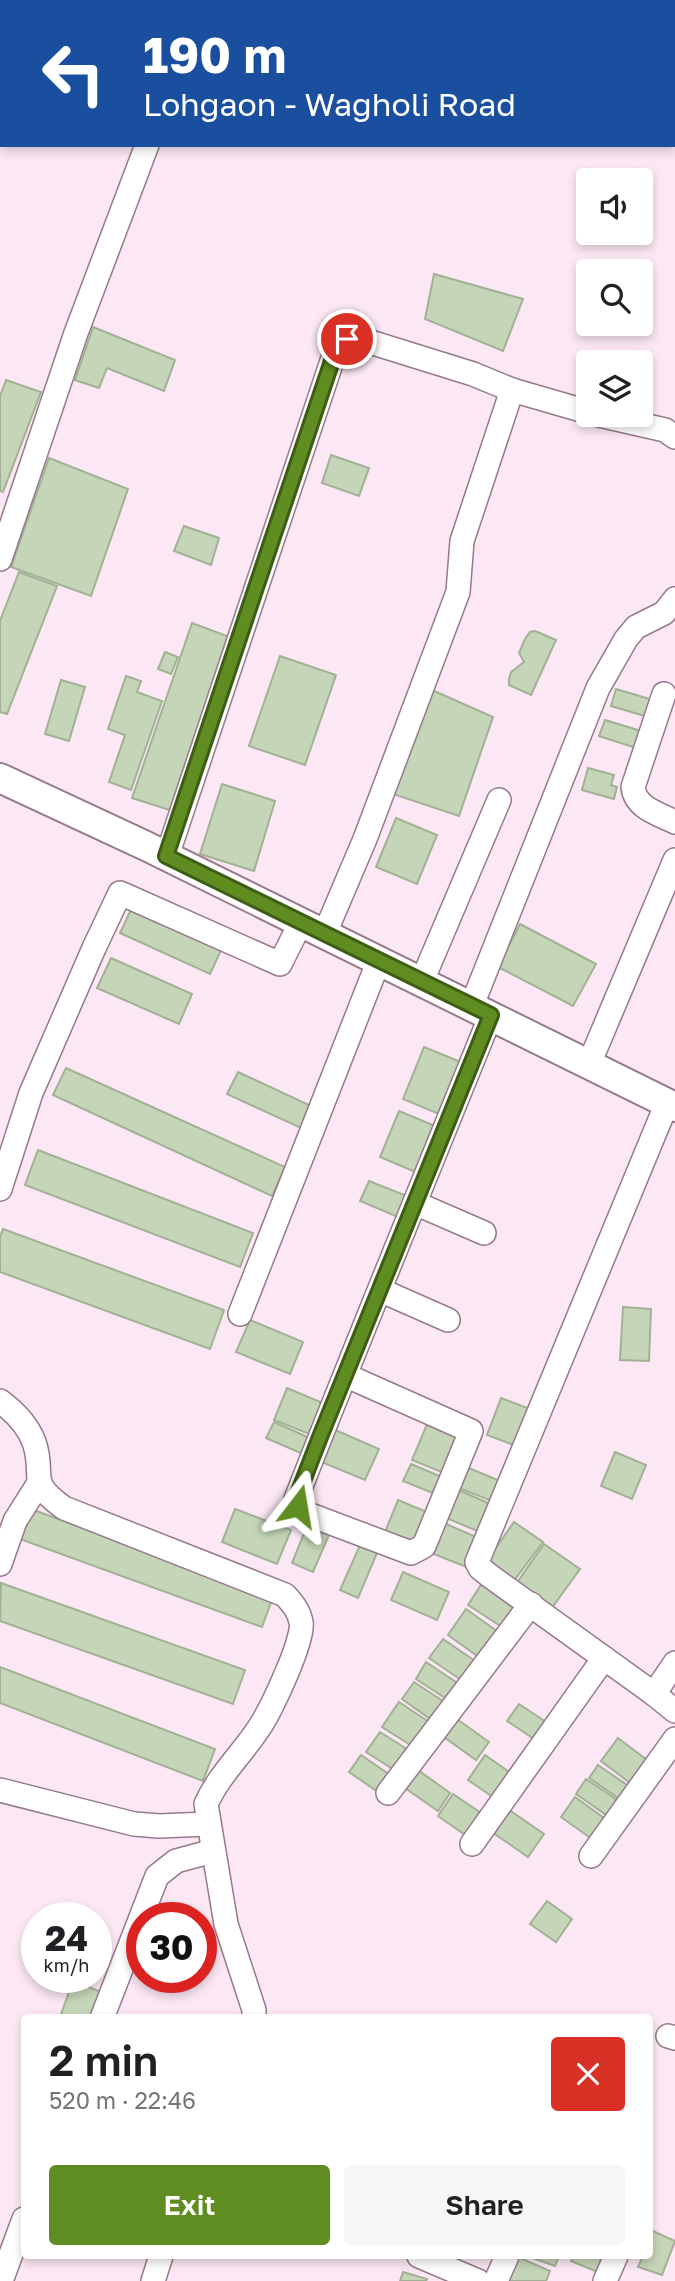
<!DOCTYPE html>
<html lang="en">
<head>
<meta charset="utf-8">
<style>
	body { margin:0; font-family:"Golos Text",sans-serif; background:#f6f6f6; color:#202124; height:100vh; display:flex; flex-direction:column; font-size:26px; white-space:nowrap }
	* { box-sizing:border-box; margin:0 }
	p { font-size:23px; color:#757577 }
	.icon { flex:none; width:38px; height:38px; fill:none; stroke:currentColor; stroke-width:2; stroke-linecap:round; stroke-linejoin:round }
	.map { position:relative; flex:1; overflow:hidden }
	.panel { position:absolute; left:21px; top:2014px; width:632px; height:245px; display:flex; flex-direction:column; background:#fff; border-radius:7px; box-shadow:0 4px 10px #0003 }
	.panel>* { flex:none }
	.hud { position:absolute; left:0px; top:0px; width:676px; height:147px; box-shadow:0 4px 10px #0003; background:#1a4fa0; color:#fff; overflow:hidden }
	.buttons { position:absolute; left:576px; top:168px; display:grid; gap:14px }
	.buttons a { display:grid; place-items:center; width:77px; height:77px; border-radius:7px; background:#fff; box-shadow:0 4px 10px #0003; font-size:35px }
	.speed { position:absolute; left:21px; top:1902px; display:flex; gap:14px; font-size:35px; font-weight:700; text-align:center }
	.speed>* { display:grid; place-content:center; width:91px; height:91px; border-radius:50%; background:#fff; box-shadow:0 4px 10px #0003; line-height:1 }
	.speed small { font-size:18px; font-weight:400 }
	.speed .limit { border:10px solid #d22; background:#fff; color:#111 }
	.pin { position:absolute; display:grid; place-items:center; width:60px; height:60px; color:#fff; margin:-30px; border:4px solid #fff; border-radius:50%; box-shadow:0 2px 7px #0007 }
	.me { position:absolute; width:77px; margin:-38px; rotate:14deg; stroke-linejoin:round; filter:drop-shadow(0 0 5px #0008) }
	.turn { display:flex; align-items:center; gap:24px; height:147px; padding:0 28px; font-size:32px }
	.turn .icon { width:91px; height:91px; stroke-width:2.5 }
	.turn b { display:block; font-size:49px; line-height:60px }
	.round { display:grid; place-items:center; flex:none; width:74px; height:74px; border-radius:7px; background:#f6f6f6 }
	.summary { display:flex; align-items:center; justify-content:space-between; height:119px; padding:0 28px }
	h1 { font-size:42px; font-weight:600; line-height:52px }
	.primary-button { display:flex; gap:14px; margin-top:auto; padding:14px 28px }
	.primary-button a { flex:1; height:80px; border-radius:7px; background:#5f8d21; color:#fff; font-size:28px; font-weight:600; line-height:80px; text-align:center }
	.primary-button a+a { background:#f6f6f6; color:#202124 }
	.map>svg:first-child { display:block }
	.building { fill:#c5d5b7; stroke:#a2b195; stroke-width:2 }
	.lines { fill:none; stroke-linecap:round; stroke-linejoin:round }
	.minor-casing { stroke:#96798b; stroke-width:26 }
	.major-casing { stroke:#96798b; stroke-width:32 }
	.minor { stroke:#fff; stroke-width:23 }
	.major { stroke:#fff; stroke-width:28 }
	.route-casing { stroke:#3e5c15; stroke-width:18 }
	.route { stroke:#5f8d21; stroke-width:12 }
</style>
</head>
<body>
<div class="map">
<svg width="675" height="2281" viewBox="0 0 675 2281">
	<rect width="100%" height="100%" fill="#fce8f4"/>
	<g class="building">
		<path d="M 434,274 L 523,299 L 503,351 L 425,319 Z"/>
		<path d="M 93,327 L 175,360 L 164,391 L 107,368 L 99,388 L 75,380 Z"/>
		<path d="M 6,380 L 41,392 L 3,492 L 0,491 L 0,396 Z"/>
		<path d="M 331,455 L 369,468 L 359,496 L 322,483 Z"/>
		<path d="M 49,458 L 128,489 L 91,596 L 11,567 Z"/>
		<path d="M 184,526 L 219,538 L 211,565 L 174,551 Z"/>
		<path d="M 19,572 L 57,586 L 7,714 L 0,712 L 0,621 Z"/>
		<path d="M 192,623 L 235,639 L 173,811 L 132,798 Z"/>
		<path d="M 535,631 L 556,640 L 531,695 L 509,685 L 509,679 L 511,672 L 524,662 L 519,653 L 525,639 L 530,632 Z"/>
		<path d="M 165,652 L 178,657 L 171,674 L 158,669 Z"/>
		<path d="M 280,656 L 336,675 L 305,765 L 249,746 Z"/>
		<path d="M 126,676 L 141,681 L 137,692 L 162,701 L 131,790 L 109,782 L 125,735 L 108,729 Z"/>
		<path d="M 61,680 L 85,687 L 69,741 L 45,734 Z"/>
		<path d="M 616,689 L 653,700 L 648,717 L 611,706 Z"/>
		<path d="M 432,690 L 493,717 L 459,816 L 393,794 Z"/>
		<path d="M 605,720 L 641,731 L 636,748 L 599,736 Z"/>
		<path d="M 588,768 L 614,775 L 611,785 L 617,787 L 614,799 L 582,790 Z"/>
		<path d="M 222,784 L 275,801 L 254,871 L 200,854 Z"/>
		<path d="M 396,818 L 437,835 L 417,884 L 376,867 Z"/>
		<path d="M 134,903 L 224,944 L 210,974 L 120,933 Z"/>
		<path d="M 520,924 L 596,964 L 573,1006 L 498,967 Z"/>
		<path d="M 111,958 L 192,994 L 179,1024 L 97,988 Z"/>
		<path d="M 424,1047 L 461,1062 L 439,1114 L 403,1099 Z"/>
		<path d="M 66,1068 L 285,1167 L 272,1196 L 53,1095 Z"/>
		<path d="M 238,1072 L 311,1106 L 301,1128 L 227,1094 Z"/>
		<path d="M 399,1111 L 440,1128 L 420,1174 L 380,1157 Z"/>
		<path d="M 38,1150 L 253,1233 L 240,1267 L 25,1185 Z"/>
		<path d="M 369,1181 L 407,1196 L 398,1217 L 360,1201 Z"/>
		<path d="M 3,1229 L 224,1310 L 210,1349 L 0,1272 L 0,1237 Z"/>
		<path d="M 623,1307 L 651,1309 L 649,1361 L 620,1360 Z"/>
		<path d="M 250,1320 L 303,1342 L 290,1374 L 236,1352 Z"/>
		<path d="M 287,1388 L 325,1404 L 312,1435 L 274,1420 Z"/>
		<path d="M 501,1398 L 533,1410 L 519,1447 L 487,1435 Z"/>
		<path d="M 274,1422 L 312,1439 L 305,1455 L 266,1438 Z"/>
		<path d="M 428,1422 L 459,1435 L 444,1473 L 412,1460 Z"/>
		<path d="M 333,1429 L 379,1449 L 365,1480 L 319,1461 Z"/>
		<path d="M 615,1452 L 646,1465 L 632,1499 L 601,1486 Z"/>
		<path d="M 411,1464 L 442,1477 L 435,1494 L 403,1481 Z"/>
		<path d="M 464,1466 L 505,1483 L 497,1503 L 456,1487 Z"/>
		<path d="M 456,1489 L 495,1506 L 482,1533 L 444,1517 Z"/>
		<path d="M 398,1500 L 427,1512 L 413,1549 L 383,1537 Z"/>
		<path d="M 28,1508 L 273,1597 L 262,1627 L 17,1538 Z"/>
		<path d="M 235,1509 L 291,1530 L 277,1564 L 222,1542 Z"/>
		<path d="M 439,1521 L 481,1539 L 469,1568 L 426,1551 Z"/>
		<path d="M 514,1522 L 543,1542 L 510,1586 L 483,1566 Z"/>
		<path d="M 307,1526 L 329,1535 L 313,1572 L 292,1563 Z"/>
		<path d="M 544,1544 L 580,1569 L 549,1612 L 514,1587 Z"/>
		<path d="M 360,1545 L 377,1553 L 358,1598 L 340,1590 Z"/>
		<path d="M 403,1572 L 449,1592 L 437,1620 L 391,1600 Z"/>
		<path d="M 486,1577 L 524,1601 L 505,1629 L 468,1605 Z"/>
		<path d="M 1,1583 L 245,1670 L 233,1704 L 0,1621 Z"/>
		<path d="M 466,1609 L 501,1634 L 483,1660 L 448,1635 Z"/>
		<path d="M 443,1639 L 478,1663 L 464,1682 L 429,1658 Z"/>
		<path d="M 426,1662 L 459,1684 L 448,1700 L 416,1679 Z"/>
		<path d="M 0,1667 L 215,1749 L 203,1781 L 0,1703 Z"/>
		<path d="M 414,1682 L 446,1703 L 433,1721 L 402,1699 Z"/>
		<path d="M 399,1702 L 432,1724 L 415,1748 L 382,1727 Z"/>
		<path d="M 519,1704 L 549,1724 L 537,1741 L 507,1721 Z"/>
		<path d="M 454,1717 L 489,1742 L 476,1760 L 441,1735 Z"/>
		<path d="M 380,1732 L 413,1753 L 399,1773 L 366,1752 Z"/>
		<path d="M 618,1738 L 651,1763 L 634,1786 L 601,1761 Z"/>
		<path d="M 361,1755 L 393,1777 L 381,1794 L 349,1772 Z"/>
		<path d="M 485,1755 L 515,1776 L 497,1800 L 468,1780 Z"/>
		<path d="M 598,1765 L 630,1787 L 621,1800 L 589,1778 Z"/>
		<path d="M 418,1770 L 450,1793 L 438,1811 L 405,1788 Z"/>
		<path d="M 586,1779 L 623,1804 L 612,1819 L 576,1794 Z"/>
		<path d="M 453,1794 L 487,1817 L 471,1839 L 438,1816 Z"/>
		<path d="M 575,1797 L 611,1823 L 596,1842 L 561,1817 Z"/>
		<path d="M 508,1809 L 544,1834 L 528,1857 L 492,1832 Z"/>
		<path d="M 547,1901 L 572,1919 L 556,1942 L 530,1924 Z"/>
		<path d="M 73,1981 L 104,1993 L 96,2018 L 60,2017 Z"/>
		<path d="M 653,2231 L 675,2241 L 662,2275 L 638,2267 L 643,2256 L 649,2256 L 649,2241 Z"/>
		<path d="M 527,2256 L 559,2256 L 555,2266 Z"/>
		<path d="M 574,2256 L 594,2256 L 606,2262 L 600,2273 L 571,2261 Z"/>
		<path d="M 518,2257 L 550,2271 L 546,2281 L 508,2281 Z"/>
		<path d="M 403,2272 L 427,2279 L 426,2281 L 400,2281 Z"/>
	</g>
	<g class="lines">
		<g class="minor-casing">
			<g id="minor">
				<path d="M 202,2 L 203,0"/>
				<path d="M 512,390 L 588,412"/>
				<path d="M 599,415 L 665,430 L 675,437"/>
				<path d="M 0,559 L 76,333 L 147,145"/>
				<path d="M 664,694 L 633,787 C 635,808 659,814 675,822"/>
				<path d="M 167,856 L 338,343 L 347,339 L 367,341 L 473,374 L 512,390 L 462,541 L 458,592 L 365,839 L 325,933"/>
				<path d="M 422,981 L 499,800"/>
				<path d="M 472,1005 L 598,688 L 626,639 L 636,627 L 664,613 L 675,599"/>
				<path d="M 589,1064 L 675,860"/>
				<path d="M 667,1103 L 477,1562 L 480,1568 L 490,1576 L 654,1694 L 675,1663"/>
				<path d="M 0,1189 L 31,1093 L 94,948 L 120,893 L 280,964 L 301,922"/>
				<path d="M 415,1203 L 484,1233"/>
				<path d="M 380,1290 L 448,1320"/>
				<path d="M 240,1314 L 379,960"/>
				<path d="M 345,1375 L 471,1431 L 424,1546 L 411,1553 L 305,1513 L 298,1506 L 296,1499 C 359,1337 426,1176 491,1015"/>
				<path d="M 0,1401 C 15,1412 27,1424 34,1442 C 46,1477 25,1480 64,1508 L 285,1595 C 293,1604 299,1611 301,1622 C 305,1639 270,1712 259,1728 C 242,1754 219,1775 206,1804 L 226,1924 L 254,2010 L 254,2018"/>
				<path d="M 0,1564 L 15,1521 L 39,1483"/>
				<path d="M 654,1694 L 675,1711"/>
				<path d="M 0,1790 L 134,1824 L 159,1826 L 208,1824"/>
				<path d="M 388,1793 L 531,1604"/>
				<path d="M 472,1844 L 604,1658"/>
				<path d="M 591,1856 L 675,1739"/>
				<path d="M 102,2018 L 157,1876 L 176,1861 L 213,1851"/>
				<path d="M 668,2036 L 675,2038"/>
				<path d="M 419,2256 L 478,2281"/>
				<path d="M 1,2281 L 24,2219"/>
				<path d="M 153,2281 L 161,2256"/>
				<path d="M 496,2281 L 507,2256"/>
				<path d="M 605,2281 L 616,2256"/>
			</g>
		</g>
		<g class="major-casing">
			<path id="major" d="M 0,778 L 146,846 L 675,1107"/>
		</g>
		<use href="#minor" class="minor"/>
		<use href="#major" class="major"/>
	</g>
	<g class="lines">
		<g class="route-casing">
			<path id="route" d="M 298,1506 L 296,1499 L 320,1437 L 491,1015 L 166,856 L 338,343 L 347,339"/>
		</g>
		<use href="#route" class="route"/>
	</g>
</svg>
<div class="buttons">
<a><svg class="icon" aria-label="sound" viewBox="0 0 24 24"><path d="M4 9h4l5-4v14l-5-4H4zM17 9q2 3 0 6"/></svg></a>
<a><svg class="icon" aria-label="search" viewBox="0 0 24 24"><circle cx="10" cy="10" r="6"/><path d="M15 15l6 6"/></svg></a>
<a><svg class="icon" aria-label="layers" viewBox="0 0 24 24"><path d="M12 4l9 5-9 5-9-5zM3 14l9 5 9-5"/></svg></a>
</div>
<div class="speed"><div>24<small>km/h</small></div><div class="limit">30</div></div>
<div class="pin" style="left:347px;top:339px;background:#d93025"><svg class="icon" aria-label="arrive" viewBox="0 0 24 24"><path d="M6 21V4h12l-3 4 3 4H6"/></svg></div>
<svg class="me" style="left:298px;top:1506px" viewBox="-20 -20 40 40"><path d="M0-17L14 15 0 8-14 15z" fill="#5f8d21" stroke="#fff" stroke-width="4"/></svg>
<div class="hud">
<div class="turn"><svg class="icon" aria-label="left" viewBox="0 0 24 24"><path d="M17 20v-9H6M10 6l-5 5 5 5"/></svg><div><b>190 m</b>Lohgaon - Wagholi Road</div></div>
</div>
<section class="panel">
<div class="summary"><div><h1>2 min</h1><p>520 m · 22:46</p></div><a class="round" style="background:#d93025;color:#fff"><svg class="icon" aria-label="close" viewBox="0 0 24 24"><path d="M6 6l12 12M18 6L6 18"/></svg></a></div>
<div class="primary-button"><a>Exit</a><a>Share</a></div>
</section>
</div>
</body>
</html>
